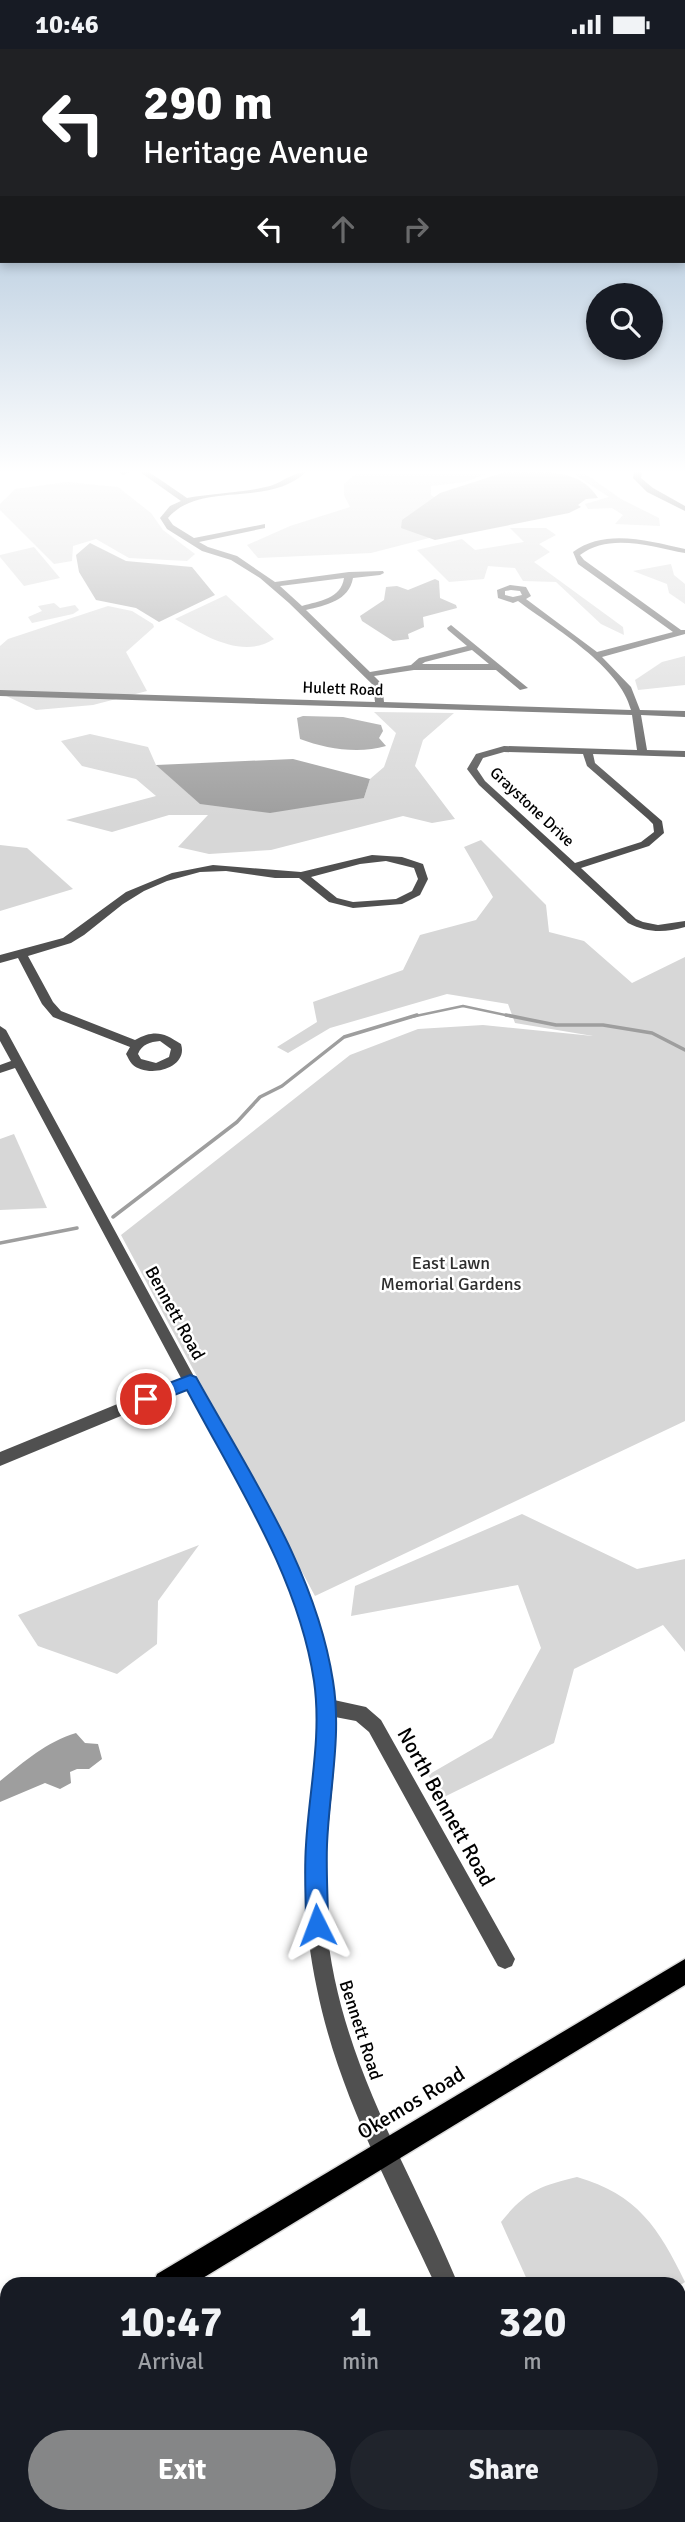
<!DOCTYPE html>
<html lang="en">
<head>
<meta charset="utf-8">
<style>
	body { margin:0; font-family:Signika,sans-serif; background:#20242c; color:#f1f3f6; height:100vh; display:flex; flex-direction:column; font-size:26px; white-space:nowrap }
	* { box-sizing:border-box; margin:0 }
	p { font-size:23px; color:#9ea1a6 }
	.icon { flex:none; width:38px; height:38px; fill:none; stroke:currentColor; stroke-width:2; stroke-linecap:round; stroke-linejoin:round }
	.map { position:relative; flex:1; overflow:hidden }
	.panel { position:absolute; left:0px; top:2228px; width:686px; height:247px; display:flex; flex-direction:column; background:#171b24; border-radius:21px 21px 0 0; box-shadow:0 4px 10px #0003 }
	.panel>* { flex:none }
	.guide { position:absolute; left:0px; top:0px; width:686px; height:214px; box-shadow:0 4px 10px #0003; background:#202124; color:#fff; overflow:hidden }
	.buttons { position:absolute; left:586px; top:234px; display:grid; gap:14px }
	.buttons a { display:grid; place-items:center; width:77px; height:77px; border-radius:50%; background:#171b24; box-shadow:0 4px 10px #0003; font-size:35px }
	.pin { position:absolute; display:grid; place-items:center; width:60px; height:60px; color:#fff; margin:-30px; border:4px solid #fff; border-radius:50%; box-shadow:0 2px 7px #0007 }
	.me { position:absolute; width:77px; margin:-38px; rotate:357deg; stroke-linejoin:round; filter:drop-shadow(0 0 5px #0008) }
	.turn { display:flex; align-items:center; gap:24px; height:147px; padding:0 28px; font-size:32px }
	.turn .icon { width:91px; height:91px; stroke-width:2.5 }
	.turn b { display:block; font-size:49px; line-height:60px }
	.lanes { display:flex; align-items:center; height:66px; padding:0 28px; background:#0003; justify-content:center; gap:35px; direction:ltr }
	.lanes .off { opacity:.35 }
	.eta { display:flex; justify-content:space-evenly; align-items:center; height:119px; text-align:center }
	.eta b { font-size:42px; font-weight:700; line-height:49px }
	.cta { display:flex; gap:14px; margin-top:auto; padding:14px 28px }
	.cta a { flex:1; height:80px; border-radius:42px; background:#858687; color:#fff; font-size:28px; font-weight:700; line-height:80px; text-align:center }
	.cta a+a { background:#20242c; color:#f1f3f6 }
	.status { display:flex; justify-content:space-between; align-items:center; height:49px; padding:0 35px; background:#171b24; direction:ltr }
	.status svg { height:19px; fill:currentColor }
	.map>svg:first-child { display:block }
	.green { fill:#d7d7d7 }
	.water { fill:#9e9e9e }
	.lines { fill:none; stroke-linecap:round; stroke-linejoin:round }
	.stream-far1 { stroke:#9e9e9e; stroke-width:2.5 }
	.stream { stroke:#9e9e9e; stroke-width:3.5 }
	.major-casing { stroke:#dbdbdb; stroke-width:3 }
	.minor { fill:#505050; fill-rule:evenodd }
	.major { fill:#000; fill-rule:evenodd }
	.route { fill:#1a73e8; stroke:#114b97; stroke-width:2 }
	.labels { text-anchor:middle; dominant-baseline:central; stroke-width:5; stroke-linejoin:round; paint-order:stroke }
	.far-street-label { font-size:16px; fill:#000; stroke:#fff }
	.park-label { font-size:18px; fill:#2e2e2e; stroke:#fff }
	.street-label { font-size:18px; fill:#000; stroke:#fff }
	.near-street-label { font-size:21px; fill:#000; stroke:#fff }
</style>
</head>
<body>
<div class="status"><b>10:46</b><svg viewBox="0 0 49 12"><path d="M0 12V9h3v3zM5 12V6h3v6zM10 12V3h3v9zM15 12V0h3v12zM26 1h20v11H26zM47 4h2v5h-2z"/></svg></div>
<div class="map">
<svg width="685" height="2473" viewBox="0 0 685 2473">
	<rect width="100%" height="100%" fill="#fff"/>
	<g class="green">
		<path d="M 358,423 L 492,423 L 465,433 L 431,437 L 431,446 L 451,458 L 437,487 L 371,504 L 258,509 L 247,496 L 290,477 L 350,458 L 344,446 L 344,435 Z"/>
		<path d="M 571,423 L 583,423 L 621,450 L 659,469 L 660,477 L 615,475 L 623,466 L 612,459 L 588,460 L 585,455 L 609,448 Z"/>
		<path d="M 67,433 L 118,438 L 151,464 L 163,481 L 195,505 L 187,512 L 129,509 L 96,490 L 73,497 L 72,512 L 54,515 L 0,461 L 0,455 L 15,440 Z"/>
		<path d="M 510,479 L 546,479 L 556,486 L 539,495 L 550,503 L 534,513 L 623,578 L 624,586 L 601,575 L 556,533 L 523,532 L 515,519 L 488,517 L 484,530 L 449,533 L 417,501 L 462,490 L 475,501 L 524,493 Z"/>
		<path d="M 34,498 L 60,529 L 24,537 L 0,508 L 0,506 Z"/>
		<path d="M 671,515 L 674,526 L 685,535 L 685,555 L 669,544 L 667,535 L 633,522 Z"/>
		<path d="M 226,546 L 274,590 C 242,611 204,586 175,570 Z"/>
		<path d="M 54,554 L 60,559 L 75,556 L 79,561 L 73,565 L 32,574 L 28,568 L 42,562 L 38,557 Z"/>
		<path d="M 108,557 L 132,562 L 153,575 L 154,578 L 126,603 L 147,642 L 93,656 L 36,661 L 0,644 L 0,597 L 8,590 Z"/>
		<path d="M 685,607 L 685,636 L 638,641 L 635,631 L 662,613 Z"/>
		<path d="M 374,663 L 454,664 L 423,691 L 415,717 L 455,770 L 432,774 L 403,767 L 271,801 L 209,805 L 178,798 L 208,766 L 169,766 L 112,783 L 66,771 L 156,747 L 136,730 L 82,717 L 61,692 L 90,685 L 148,698 L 156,716 L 364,749 L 370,730 L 384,718 L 396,684 Z"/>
		<path d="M 481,791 L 546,856 L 549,883 L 584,892 L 632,934 L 685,908 L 685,1372 L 315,1547 L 121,1186 L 350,1006 L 418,980 L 483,976 L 593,987 L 515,974 L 508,955 L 447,945 L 330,979 L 288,1004 L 277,998 L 317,973 L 313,953 L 403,921 L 420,886 L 476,871 L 493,848 L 464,798 Z"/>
		<path d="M 0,796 L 27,799 L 73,840 L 0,862 Z"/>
		<path d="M 14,1085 L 47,1159 L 0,1161 L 0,1090 Z"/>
		<path d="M 522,1465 L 637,1520 L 685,1510 L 685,1603 L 663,1576 L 574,1620 L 554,1694 L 444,1748 L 428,1726 L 492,1689 L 541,1599 L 518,1536 L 351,1567 L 355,1537 Z"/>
		<path d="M 199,1496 L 158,1552 L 157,1595 L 117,1625 L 38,1597 L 18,1566 Z"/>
		<path d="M 577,2128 C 637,2145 659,2179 685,2233 L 679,2237 L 679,2235 L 529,2235 L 501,2173 C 525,2143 539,2137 577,2128 Z"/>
		<path d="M 685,2257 L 685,2473 L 640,2473 L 637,2468 L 679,2468 L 679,2261 Z"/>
	</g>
	<g class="water">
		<path d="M 505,423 C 538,423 578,417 598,449 L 586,450 L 578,456 L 581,458 L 569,464 L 435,491 L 401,479 L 402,471 L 440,444 Z"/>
		<path d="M 90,494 L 126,512 L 192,518 L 215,546 L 159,573 L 136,559 L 96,551 L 79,523 L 76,506 Z"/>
		<path d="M 435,530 L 439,532 L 440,549 L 456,556 L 457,559 L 423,568 L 424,578 L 408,585 L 409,590 L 393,592 L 362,572 L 360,567 L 384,551 L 386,538 L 397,537 L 408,541 Z"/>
		<path d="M 303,667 L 343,668 L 381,676 L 383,682 L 379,689 L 386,697 C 359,705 326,700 300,690 L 297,669 Z"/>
		<path d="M 293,710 L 370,730 L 364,749 L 270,764 L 200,755 L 156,716 Z"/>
		<path d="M 76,1684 L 85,1694 L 98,1695 L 102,1710 L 89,1720 L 77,1720 L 70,1723 L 71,1734 L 60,1740 L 45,1734 L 0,1753 L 0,1732 C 24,1713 46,1693 76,1684 Z"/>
	</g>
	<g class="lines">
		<path class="stream-far1" d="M 411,968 L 463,957 L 515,968"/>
		<g class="stream">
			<path d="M 506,966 L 556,976 L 603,976 L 652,984 L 685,1001"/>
			<path d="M 113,1168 L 237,1073 L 260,1048 L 282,1037 L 344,988 L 417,966"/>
			<path d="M 0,1194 L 77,1179"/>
		</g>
		<g class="major-casing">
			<g id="major">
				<path d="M 685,1910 L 685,1936 L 193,2235 L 153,2235 L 157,2225 Z"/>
				<path d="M 7,2318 L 7,2348 L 0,2350 L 0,2320 Z"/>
			</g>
		</g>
		<g class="minor">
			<path d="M 120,423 L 130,423 L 123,426 Z"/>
			<path d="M 140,423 L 149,423 L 187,449 C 214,444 243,444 270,437 C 283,433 293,423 306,423 C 269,459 200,431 168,469 L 173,476 L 194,489 L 265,475 L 265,479 L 199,493 L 208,498 L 237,507 L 275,533 L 349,523 L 383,522 L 384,524 L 380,526 L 353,529 C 349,552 326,556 306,561 L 370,623 L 411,616 L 419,609 L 467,597 L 448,581 L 447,579 L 451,576 L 528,639 L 520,641 L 496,621 L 414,621 L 374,627 L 382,635 L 384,653 L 631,661 C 620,617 554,579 518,552 L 513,554 L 498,549 L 497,541 L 510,536 L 526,538 L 531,547 L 526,550 L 597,603 L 673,583 L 578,515 L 573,503 C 605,479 649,492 685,500 L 685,504 C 653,498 609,483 580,506 L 584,511 L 681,581 L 685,581 L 685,585 L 602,608 L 631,638 L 640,661 L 685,662 L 685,668 L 641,666 L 647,701 L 685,702 L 685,708 L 593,705 L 595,714 L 662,772 L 664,784 L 649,797 L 581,819 L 636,870 L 643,873 L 658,876 L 685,872 L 685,878 C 664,884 648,884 628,874 L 479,736 L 467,720 L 476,705 L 504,697 L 637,701 L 632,666 L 0,647 L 0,641 L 375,653 L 373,636 L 289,554 L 260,529 L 231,511 L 202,502 L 167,480 L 160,469 L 170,457 L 181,452 ZM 344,529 C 341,550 319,552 302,557 L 280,537 ZM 511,541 L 520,542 L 522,546 L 513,548 L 505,546 L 505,542 ZM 472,601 L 489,615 L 422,615 L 425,613 ZM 504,703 L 583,705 L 587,717 L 648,770 L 653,775 L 654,783 L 641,793 L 575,814 L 485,732 L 477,720 L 483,709 Z"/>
			<path d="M 634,423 L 642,423 L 641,429 L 653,439 L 685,457 L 685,462 L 647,443 L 633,429 Z"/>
			<path d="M 372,806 L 402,808 L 423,815 L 428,830 L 420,846 L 402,855 L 353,859 L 329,853 L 299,829 L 275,829 L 226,822 L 200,823 L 167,832 L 144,842 L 123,855 L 84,886 L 71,894 L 28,907 L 53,953 L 61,962 L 135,991 C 155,980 164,984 181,995 C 189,1020 147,1030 132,1015 C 129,1012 128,1008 126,1005 L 130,998 L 53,968 L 42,955 L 18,909 L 0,914 L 0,906 L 63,889 L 126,843 L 172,824 L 213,816 L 301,823 ZM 386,812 L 414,819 L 418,830 L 412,842 L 396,850 L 353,853 L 337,849 L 311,828 L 360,815 ZM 160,992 L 171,1000 L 169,1008 L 156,1014 L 141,1010 L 138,1005 C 142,995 150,993 160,992 Z"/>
			<path d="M 0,977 L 6,981 L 293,1510 C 314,1556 327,1601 334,1651 L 366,1658 L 381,1671 L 515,1910 L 512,1917 L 505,1920 L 498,1917 L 369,1683 L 356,1672 L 335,1668 C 338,1736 320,1802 326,1870 C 337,2007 407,2112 458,2235 L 435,2235 C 391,2140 338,2044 317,1940 C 308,1897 303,1853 306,1809 C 309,1757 319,1708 317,1656 C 310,1543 238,1437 186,1340 L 0,1417 L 0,1403 L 181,1329 L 15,1019 L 0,1024 L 0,1016 L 11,1012 L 0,992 Z"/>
			<path d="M 535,2468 L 559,2468 L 561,2473 L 537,2473 Z"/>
		</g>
		<use href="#major" class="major"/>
	</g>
	<linearGradient id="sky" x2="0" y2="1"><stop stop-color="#8aabca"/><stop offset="0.55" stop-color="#fff"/><stop offset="1" stop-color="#fff" stop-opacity="0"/></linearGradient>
	<rect width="685" height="769" fill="url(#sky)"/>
	<path class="route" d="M 190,1326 L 196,1328 C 249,1424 316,1521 333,1632 C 342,1687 329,1742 327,1796 C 326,1823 328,1850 328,1876 L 325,1884 L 317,1887 L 309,1884 L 306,1876 C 306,1850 304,1823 306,1796 C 309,1742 322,1687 314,1632 C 298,1527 236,1434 187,1341 L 146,1357 L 140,1355 L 137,1350 L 140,1345 Z"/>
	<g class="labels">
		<g class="far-street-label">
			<text transform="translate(343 640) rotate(2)">Hulett Road</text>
			<text transform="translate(532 758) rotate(43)">Graystone Drive</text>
		</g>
		<g class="park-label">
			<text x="451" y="1214">East Lawn<tspan x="451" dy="21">Memorial Gardens</tspan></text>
		</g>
		<g class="street-label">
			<text transform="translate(175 1264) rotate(61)">Bennett Road</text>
			<text transform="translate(361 1981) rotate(72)">Bennett Road</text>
		</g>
		<g class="near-street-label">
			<text transform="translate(446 1758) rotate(61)">North Bennett Road</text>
			<text transform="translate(411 2054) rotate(-31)">Okemos Road</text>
		</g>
	</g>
</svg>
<div class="buttons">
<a><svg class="icon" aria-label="search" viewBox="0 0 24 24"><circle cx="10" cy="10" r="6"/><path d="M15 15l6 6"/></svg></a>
</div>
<div class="pin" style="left:146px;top:1350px;background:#d93025"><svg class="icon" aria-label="arrive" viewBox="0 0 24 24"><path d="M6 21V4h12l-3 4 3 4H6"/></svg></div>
<svg class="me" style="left:317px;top:1876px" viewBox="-20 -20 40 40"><path d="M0-17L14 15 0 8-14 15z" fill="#1a73e8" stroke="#fff" stroke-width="4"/></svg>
<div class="guide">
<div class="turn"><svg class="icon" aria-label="left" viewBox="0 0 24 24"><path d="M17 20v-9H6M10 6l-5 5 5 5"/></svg><div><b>290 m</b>Heritage Avenue</div></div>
<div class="lanes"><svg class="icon" aria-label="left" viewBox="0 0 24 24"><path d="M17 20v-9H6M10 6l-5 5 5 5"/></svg><svg class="icon off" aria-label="ahead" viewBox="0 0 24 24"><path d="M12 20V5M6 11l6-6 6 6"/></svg><svg class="icon off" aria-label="right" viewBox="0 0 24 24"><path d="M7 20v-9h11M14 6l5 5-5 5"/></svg></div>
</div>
<section class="panel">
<div class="eta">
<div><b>10:47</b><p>Arrival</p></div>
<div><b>1</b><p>min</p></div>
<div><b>320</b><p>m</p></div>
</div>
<div class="cta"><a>Exit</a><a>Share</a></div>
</section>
</div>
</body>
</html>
